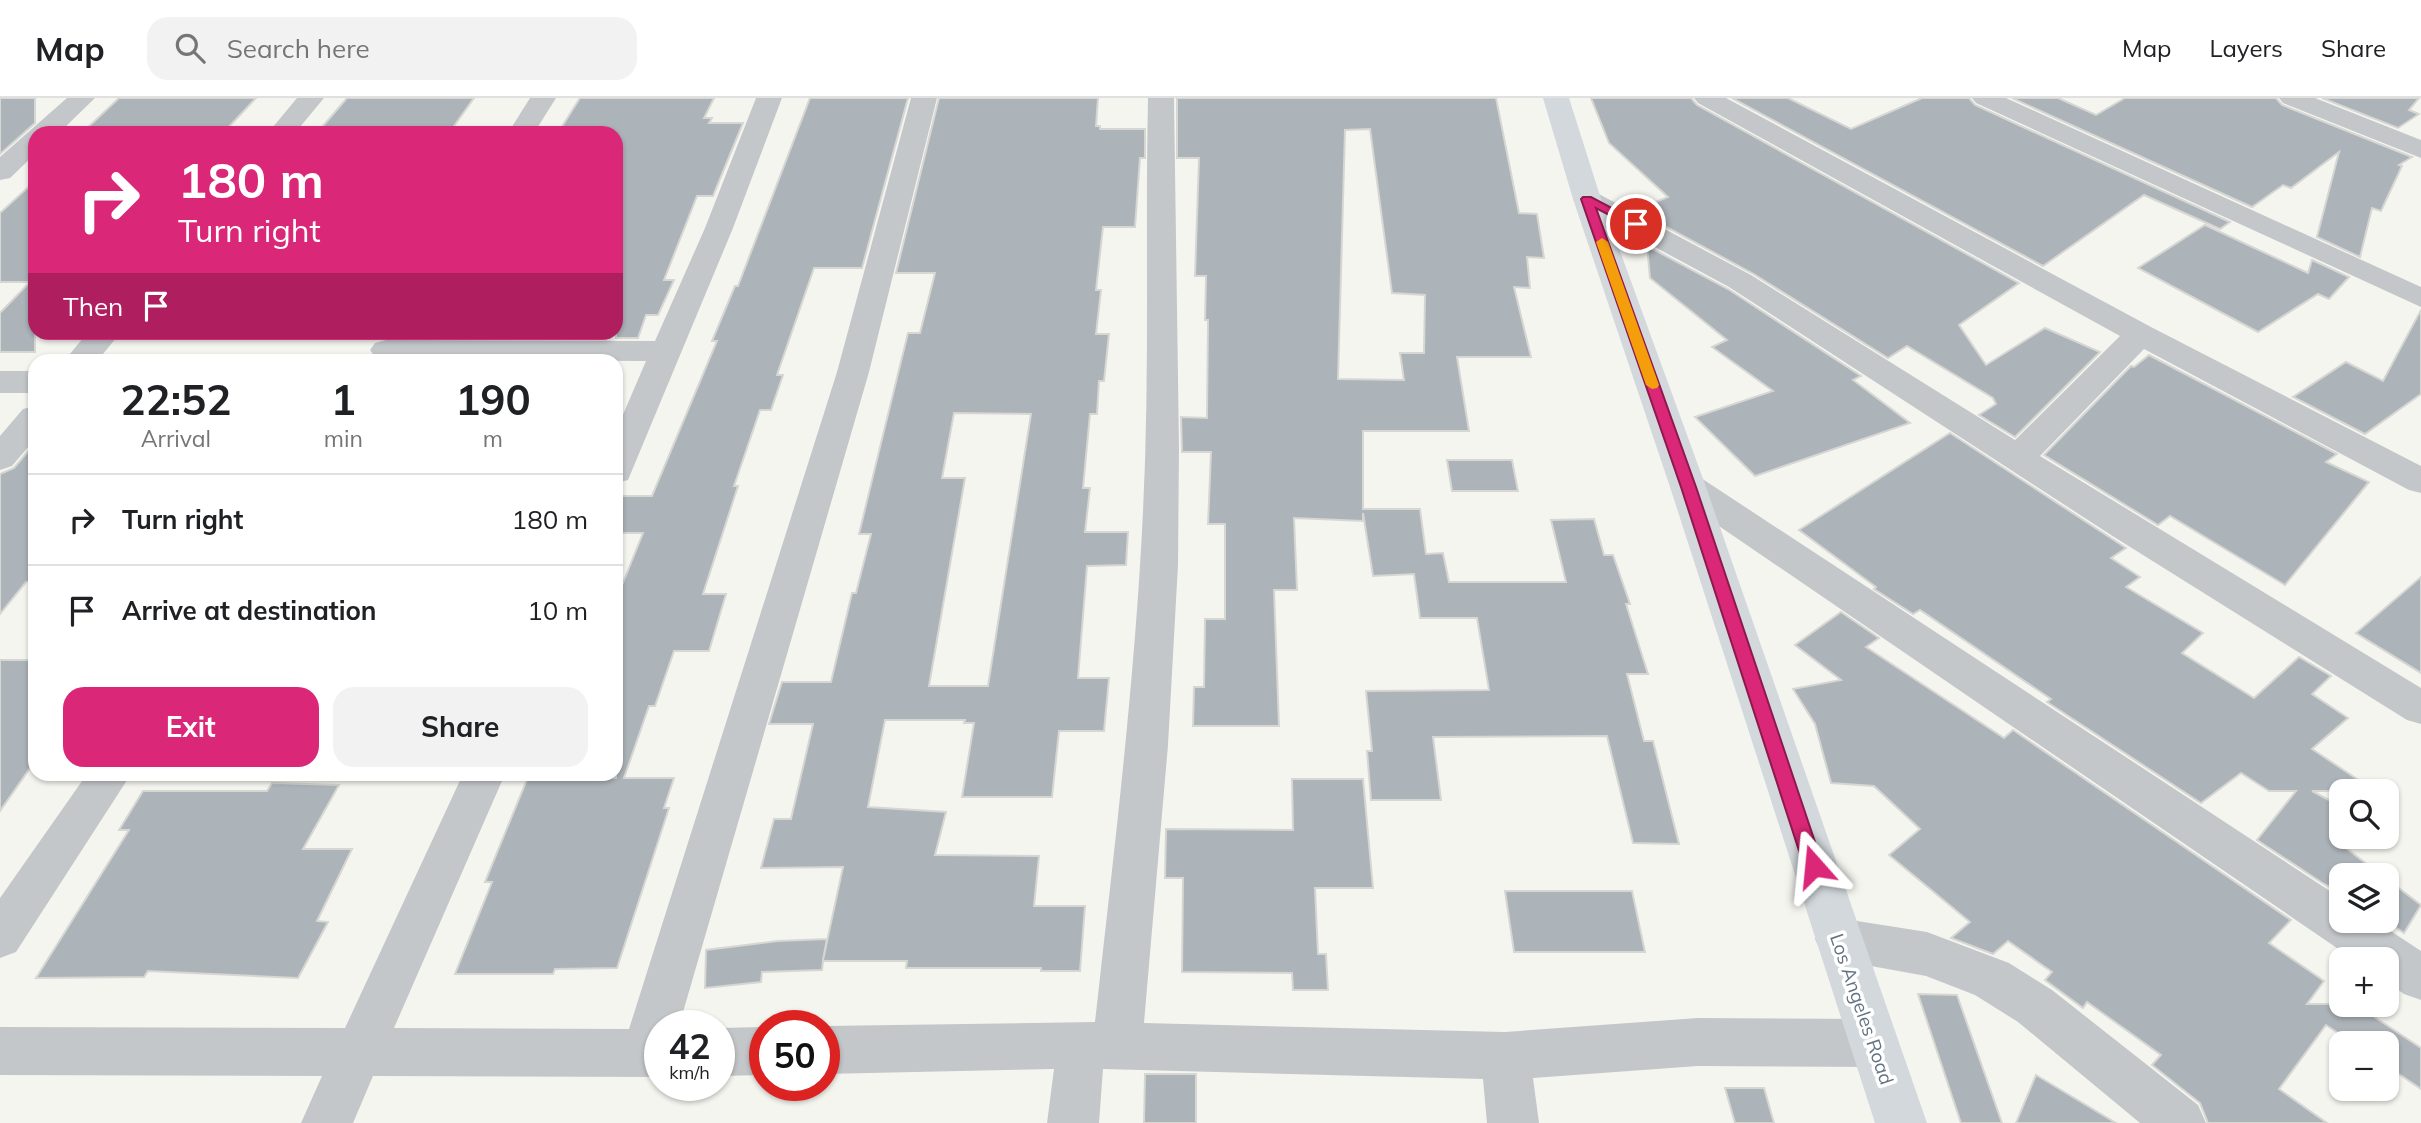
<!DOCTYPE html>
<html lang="en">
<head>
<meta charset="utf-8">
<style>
	body { margin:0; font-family:Mulish,sans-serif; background:#f2f2f2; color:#202124; height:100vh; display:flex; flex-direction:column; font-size:26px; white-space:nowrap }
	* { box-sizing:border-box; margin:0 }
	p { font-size:23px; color:#757577 }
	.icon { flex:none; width:38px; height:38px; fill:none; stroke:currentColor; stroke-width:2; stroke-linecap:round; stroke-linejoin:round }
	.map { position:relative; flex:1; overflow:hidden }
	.panel { position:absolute; left:28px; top:256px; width:595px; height:427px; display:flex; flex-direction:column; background:#fff; border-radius:21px; box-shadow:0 2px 5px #0004 }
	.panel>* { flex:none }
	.guide { position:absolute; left:28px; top:28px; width:595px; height:214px; border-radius:21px; box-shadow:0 2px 5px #0004; background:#db2777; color:#fff; overflow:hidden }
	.controls { position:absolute; left:2329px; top:681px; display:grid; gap:14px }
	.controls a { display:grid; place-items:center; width:70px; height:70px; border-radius:14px; background:#fff; box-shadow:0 2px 5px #0004; font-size:35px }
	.speed { position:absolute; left:644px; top:912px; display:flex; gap:14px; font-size:35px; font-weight:700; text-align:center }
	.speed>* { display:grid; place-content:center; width:91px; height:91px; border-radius:50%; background:#fff; box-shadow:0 2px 5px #0004; line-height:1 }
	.speed small { font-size:18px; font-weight:400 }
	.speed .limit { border:10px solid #d22; background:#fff; color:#111 }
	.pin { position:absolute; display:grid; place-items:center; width:60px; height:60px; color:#fff; margin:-30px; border:4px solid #fff; border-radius:50%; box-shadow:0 2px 7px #0007 }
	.me { position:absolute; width:77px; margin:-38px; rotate:342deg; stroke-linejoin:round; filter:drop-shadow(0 0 5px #0008) }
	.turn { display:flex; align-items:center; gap:24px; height:147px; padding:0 35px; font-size:32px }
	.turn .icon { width:91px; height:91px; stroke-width:2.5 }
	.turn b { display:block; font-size:49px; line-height:60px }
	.then { display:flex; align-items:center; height:66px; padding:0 35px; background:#0003; gap:14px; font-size:26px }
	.eta { display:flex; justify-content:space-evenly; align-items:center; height:119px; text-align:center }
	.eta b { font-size:42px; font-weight:700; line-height:49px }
	.action { display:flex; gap:14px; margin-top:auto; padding:14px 35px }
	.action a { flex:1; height:80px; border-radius:21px; background:#db2777; color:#fff; font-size:28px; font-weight:700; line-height:80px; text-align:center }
	.action a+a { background:#f2f2f2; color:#202124 }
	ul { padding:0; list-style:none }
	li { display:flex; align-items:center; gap:21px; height:91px; padding:0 35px; border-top:2px solid #e0e0e0 }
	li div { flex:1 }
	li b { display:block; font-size:26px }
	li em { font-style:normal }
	header { display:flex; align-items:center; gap:42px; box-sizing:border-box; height:98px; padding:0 35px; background:#fff; border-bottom:2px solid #e0e0e0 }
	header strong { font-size:33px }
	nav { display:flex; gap:38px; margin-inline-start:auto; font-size:24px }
	.search { width:490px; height:63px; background:#f2f2f2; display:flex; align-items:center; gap:18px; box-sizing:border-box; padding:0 24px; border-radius:21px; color:#757577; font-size:26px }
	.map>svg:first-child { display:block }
	.building { fill:#acb3b9; stroke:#d6d6d3; stroke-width:2; fill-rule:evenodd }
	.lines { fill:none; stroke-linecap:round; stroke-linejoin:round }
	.minor { fill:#c4c7ca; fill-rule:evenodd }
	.major { fill:#d3d8dc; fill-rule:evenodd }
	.route { fill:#db2777; stroke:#8e194d; stroke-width:2 }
	.slow { fill:#f59e0b }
	.labels { text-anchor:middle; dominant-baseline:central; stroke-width:7; stroke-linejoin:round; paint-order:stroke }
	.street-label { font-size:19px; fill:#627383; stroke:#fff }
</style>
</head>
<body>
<header>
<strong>Map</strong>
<div class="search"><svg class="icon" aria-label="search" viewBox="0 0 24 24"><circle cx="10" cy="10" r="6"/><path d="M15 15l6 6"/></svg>Search here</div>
<nav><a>Map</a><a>Layers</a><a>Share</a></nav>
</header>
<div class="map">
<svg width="2421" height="1025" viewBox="0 0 2421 1025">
	<rect width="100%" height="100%" fill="#f5f5f0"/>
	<g class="building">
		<path d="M 0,0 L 35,0 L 35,25 L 0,56 Z"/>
		<path d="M 119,0 L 256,0 L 224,34 L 82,35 Z"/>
		<path d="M 347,0 L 474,0 L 449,35 L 317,35 Z"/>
		<path d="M 580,0 L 714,0 L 704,20 L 712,20 L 709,25 L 743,25 L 713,98 L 697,98 L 664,182 L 674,182 L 658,217 L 646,217 L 638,240 L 616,240 L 616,35 L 558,35 Z"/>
		<path d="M 810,0 L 908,0 L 862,170 L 814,170 L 777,277 L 783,277 L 771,312 L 760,312 L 734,388 L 738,388 L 703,496 L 726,496 L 709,553 L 674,553 L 655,608 L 649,608 L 624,680 L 674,680 L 664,710 L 669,710 L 617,870 L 555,871 L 553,876 L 455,876 L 492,784 L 485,784 L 528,679 L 616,680 L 616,502 L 643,435 L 616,435 L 616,411 L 621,398 L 652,398 L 717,243 L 712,243 L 735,188 L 738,188 Z"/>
		<path d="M 939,0 L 1098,0 L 1096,28 L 1100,28 L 1100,31 L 1145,31 L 1145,60 L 1140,60 L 1135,129 L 1103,129 L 1096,192 L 1101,192 L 1096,236 L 1109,236 L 1104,283 L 1099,283 L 1097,316 L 1090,316 L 1083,390 L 1090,390 L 1085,434 L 1128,434 L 1126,467 L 1087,468 L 1078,580 L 1109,580 L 1104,633 L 1059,633 L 1052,699 L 962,699 L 974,625 L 964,625 L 965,622 L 885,622 L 868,709 L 946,714 L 935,757 L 1039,758 L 1034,808 L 1085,808 L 1080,873 L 1041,873 L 1041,870 L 906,870 L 907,863 L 823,863 L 822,872 L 762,874 L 761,884 L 705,890 L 706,852 L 778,843 L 827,841 L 823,862 L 843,769 L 761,770 L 774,721 L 791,721 L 813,626 L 769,626 L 782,584 L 831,584 L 852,495 L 856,495 L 871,436 L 859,436 L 882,341 L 908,235 L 920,235 L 935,175 L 896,175 ZM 954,315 L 1031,316 L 988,588 L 929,588 L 965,380 L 942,380 Z"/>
		<path d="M 1177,0 L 1496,0 L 1519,115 L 1537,116 L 1544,160 L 1527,159 L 1530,190 L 1514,189 L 1531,259 L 1457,259 L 1469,333 L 1363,333 L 1363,411 L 1420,411 L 1426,456 L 1443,455 L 1449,484 L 1566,484 L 1551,422 L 1594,421 L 1604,457 L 1613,457 L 1630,506 L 1626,506 L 1648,576 L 1627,576 L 1644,643 L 1653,643 L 1679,746 L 1633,745 L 1607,638 L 1433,639 L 1441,702 L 1371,702 L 1367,653 L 1372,653 L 1366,593 L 1489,592 L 1477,520 L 1420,520 L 1414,476 L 1373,478 L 1363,415 L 1363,423 L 1294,420 L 1297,492 L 1274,492 L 1279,628 L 1193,628 L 1194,589 L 1204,589 L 1205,521 L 1225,521 L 1225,426 L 1208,426 L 1211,354 L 1182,354 L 1181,319 L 1207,320 L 1208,222 L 1205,222 L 1206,178 L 1195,178 L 1199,60 L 1177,60 ZM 1370,31 L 1392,195 L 1425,197 L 1424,255 L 1400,255 L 1404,282 L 1338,281 L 1345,32 Z"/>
		<path d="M 1591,0 L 1691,0 L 1697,7 L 2019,185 L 1959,227 L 1986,267 L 2045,230 L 2100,254 L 2015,339 L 1979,317 L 1996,306 L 1993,300 L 1907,248 L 1888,260 L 1752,175 L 1644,117 L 1644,109 L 1668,99 L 1609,45 Z"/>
		<path d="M 1732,0 L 1788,0 L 1851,31 L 1922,0 L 1969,0 L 1975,7 L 2230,124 L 2220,131 L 2144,97 L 2043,168 Z"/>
		<path d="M 2012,0 L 2058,0 L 2096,17 L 2125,0 L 2276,0 L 2282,7 L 2412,59 L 2399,67 L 2402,68 L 2381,113 L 2372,110 L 2360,159 L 2317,139 L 2339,54 L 2291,90 L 2283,87 L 2252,109 Z"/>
		<path d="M 2322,0 L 2419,0 L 2409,12 L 2419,16 L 2398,30 Z"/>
		<path d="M 35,83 L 35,254 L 0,254 L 0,215 L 30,184 L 0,184 L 0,115 Z"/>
		<path d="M 2205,127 L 2308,175 L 2312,162 L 2349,179 L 2329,201 L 2318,196 L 2258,234 L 2138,170 Z"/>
		<path d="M 1647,148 L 1728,191 L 1861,278 L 1853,282 L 1910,325 L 1755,378 L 1695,319 L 1773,293 L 1712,249 L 1727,242 L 1650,180 Z"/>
		<path d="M 2421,212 L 2421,296 L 2365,336 L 2293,299 L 2346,264 L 2383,283 Z"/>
		<path d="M 2149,257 L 2337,356 L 2326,364 L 2369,384 L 2285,487 L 2170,418 L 2158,427 L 2044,357 L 2131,268 L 2134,269 Z"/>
		<path d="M 1950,335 L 2126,450 L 2111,460 L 2140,479 L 2126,489 L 2203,535 L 2182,555 L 2254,600 L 2299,559 L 2331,578 L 2312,596 L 2348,620 L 2312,651 L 2375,693 L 2312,693 L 2342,709 L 2342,747 L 2381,777 L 2342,777 L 2342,795 L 2324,786 L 2257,742 L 2296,693 L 2269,693 L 2241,675 L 2201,705 L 2047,604 L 2051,601 L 1920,512 L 1913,516 L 1874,491 L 1876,489 L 1799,432 Z"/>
		<path d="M 35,345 L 35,484 L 26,484 L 0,516 L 0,376 L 14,370 Z"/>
		<path d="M 1447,362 L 1512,362 L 1518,393 L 1452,393 Z"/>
		<path d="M 2421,479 L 2421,575 L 2356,535 Z"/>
		<path d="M 1841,514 L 1879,540 L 1866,549 L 2004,640 L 2013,632 L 2291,822 L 2269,845 L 2324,883 L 2307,906 L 2355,906 L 2421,950 L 2421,991 L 2387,968 L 2387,945 L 2353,945 L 2326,927 L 2279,991 L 2327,1025 L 2208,1025 L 2200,1005 L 2152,967 L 2161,957 L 2087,904 L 2083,910 L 2045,882 L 2052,874 L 2008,843 L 1993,856 L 1951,840 L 1970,824 L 1889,757 L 1920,731 L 1874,688 L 1831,685 L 1815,626 L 1793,591 L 1841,582 L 1795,547 Z"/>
		<path d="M 0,562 L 35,562 L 35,663 L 0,713 Z"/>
		<path d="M 1292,681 L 1363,681 L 1373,790 L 1315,790 L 1318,856 L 1326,856 L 1328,892 L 1293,892 L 1292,875 L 1182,874 L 1183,780 L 1165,780 L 1166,731 L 1293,732 Z"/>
		<path d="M 272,685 L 339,687 L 303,751 L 352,751 L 317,823 L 328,824 L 298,880 L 148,873 L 144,879 L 36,880 L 129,732 L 119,732 L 143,693 L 267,693 Z"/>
		<path d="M 2387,781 L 2421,807 L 2404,835 L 2385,822 L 2387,822 Z"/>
		<path d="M 1505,793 L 1632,793 L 1645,854 L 1514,854 Z"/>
		<path d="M 1918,896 L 1957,897 L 2002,1025 L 1961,1025 Z"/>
		<path d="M 1145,976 L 1196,976 L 1196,1025 L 1144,1025 Z"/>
		<path d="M 2036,977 L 2116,1025 L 2016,1025 Z"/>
		<path d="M 1725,990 L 1764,990 L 1774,1025 L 1735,1025 Z"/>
	</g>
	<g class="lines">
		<g class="minor">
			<path d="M 67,0 L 95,0 L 59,35 L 35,35 L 35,56 L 10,80 L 0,82 L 0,59 Z"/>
			<path d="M 297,0 L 324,0 L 295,35 L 268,35 Z"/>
			<path d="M 530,0 L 556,0 L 534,35 L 508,35 Z"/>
			<path d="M 756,0 L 782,0 L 733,130 L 628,382 L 616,385 L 616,333 L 646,263 L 386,262 L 375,259 L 370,252 L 375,245 L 386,242 L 655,243 L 705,130 Z"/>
			<path d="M 911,0 L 937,0 L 869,274 L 679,928 L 660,928 L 660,979 L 373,978 L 353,1025 L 301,1025 L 322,978 L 0,977 L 0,929 L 345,930 L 463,676 L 505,676 L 394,930 L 629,931 L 837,274 Z"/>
			<path d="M 1148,0 L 1174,0 L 1179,350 L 1178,467 L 1168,647 L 1144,925 L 1505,934 L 1698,920 L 1874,921 L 1891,928 L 1899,945 L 1891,962 L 1874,969 L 1698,968 L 1533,980 L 1539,1025 L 1487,1025 L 1483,981 L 1103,971 L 1099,1025 L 1047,1025 L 1054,971 L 824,976 L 824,928 L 1095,924 C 1114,753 1135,584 1143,413 C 1150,275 1145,137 1148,0 Z"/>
			<path d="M 1694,0 L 1726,0 L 2151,229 L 2421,368 L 2421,395 L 2409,392 L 2144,251 L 2040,358 L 2421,590 L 2421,626 L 2407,622 L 2111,437 L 1729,189 L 1577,107 L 1573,101 L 1577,95 L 1587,93 L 1597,95 L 1751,177 L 2015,342 L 2120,238 L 1698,5 Z"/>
			<path d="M 1972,0 L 2006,0 L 2421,189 L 2421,209 L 1976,5 Z"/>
			<path d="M 2279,0 L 2315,0 L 2421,42 L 2421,60 L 2283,5 Z"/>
			<path d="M 88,234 L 121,234 L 98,262 L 65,262 Z"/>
			<rect x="0" y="273" width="35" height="22"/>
			<path d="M 35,308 L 35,341 L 12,368 L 0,372 L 0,338 L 23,311 Z"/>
			<path d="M 1688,377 L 1701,380 L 2342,801 L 2342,822 L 2374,822 L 2421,853 L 2421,902 L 2404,896 L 2387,884 L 2387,861 L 2353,861 L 1675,398 L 1670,389 L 1675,380 Z"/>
			<path d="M 87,676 L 131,676 L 16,854 L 0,860 L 0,800 Z"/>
			<path d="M 1838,820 L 1927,834 L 2009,865 L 2052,892 L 2198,1007 L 2206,1025 L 2140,1025 L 2018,924 L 1975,897 L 1926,878 L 1838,862 L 1822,856 L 1815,841 L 1822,826 Z"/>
			<path d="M 765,929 L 765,977 L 719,978 L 719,930 Z"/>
		</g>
		<path class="major" d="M 1543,0 L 1569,0 L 1601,101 L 1706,389 L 1927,1025 L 1875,1025 L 1670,389 L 1573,101 Z"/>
	</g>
	<path class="route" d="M 1583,99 L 1591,99 L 1642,126 L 1632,129 L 1596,110 L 1696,389 L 1823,768 L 1820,773 L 1814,776 L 1807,773 L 1804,768 L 1681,389 L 1581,101 Z"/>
	<path class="slow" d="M 1602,140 L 1608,144 L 1659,287 L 1657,290 L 1652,291 L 1646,287 L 1596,144 Z"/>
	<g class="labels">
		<g class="street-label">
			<text transform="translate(1862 911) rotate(71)">Los Angeles Road</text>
		</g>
	</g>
</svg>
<div class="controls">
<a><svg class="icon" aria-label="search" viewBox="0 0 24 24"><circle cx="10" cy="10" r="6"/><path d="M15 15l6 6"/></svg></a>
<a><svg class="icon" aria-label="layers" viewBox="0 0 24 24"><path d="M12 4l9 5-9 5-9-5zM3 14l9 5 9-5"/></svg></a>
<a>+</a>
<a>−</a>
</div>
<div class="speed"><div>42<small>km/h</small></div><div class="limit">50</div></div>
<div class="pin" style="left:1636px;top:126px;background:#d93025"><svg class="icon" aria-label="arrive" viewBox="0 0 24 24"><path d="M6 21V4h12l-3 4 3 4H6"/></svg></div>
<svg class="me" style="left:1814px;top:768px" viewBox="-20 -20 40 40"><path d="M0-17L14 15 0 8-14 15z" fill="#db2777" stroke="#fff" stroke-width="4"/></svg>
<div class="guide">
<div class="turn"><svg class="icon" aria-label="right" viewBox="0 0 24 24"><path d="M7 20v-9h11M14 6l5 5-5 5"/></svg><div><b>180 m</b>Turn right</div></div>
<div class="then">Then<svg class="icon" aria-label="arrive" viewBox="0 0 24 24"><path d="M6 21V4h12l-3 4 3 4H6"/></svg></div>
</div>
<section class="panel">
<div class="eta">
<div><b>22:52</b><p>Arrival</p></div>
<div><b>1</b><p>min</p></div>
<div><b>190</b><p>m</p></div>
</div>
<ul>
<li><svg class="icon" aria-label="right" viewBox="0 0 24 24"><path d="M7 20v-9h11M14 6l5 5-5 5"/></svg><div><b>Turn right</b></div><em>180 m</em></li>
<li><svg class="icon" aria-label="arrive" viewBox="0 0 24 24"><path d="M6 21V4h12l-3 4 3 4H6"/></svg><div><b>Arrive at destination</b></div><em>10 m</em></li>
</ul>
<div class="action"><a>Exit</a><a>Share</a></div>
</section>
</div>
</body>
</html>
